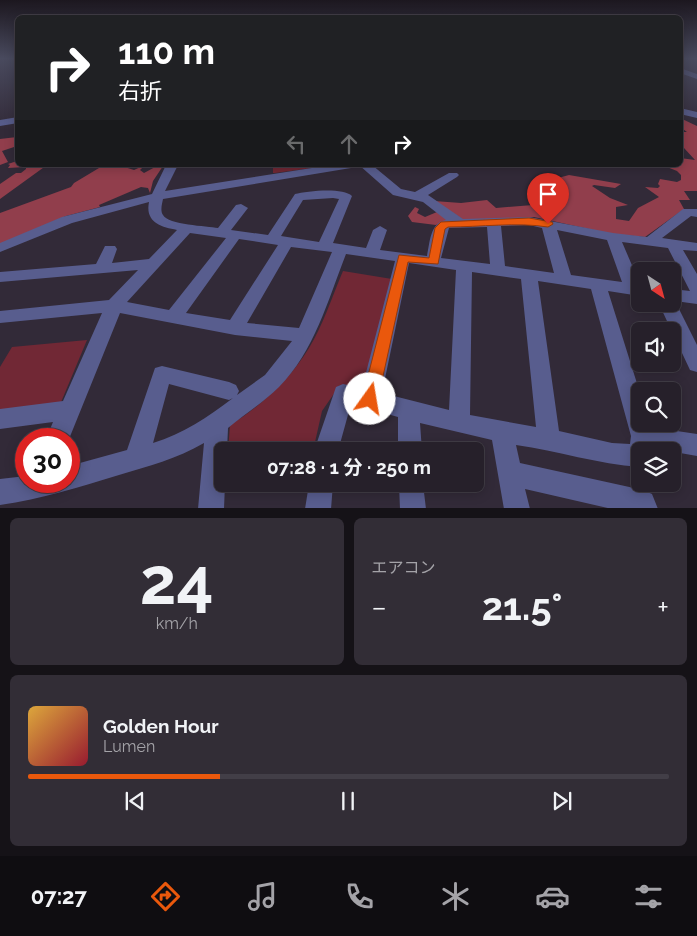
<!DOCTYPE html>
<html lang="ja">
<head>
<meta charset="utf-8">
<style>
  :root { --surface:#26202a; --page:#322d36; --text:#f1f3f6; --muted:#a4a3a8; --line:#423e47; --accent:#ea580c }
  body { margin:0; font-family:Raleway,"Noto Sans JP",sans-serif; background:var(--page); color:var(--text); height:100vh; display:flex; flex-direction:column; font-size:19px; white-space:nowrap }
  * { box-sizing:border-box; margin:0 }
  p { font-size:16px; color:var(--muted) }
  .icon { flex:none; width:28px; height:28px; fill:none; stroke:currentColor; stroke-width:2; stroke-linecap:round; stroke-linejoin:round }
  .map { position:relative; height:508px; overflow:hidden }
  .details { display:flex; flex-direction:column; gap:10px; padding:10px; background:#151217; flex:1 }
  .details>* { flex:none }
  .guide { position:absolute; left:15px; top:15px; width:668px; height:152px; border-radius:8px; box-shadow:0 2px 12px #0003,0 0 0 1px var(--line); background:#202124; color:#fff; overflow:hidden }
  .needle { width:32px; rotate:144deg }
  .fabs { position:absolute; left:631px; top:262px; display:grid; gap:10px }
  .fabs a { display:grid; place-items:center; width:50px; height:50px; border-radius:8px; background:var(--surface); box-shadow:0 2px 12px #0003,0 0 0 1px var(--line); font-size:25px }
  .speed { position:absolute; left:15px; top:428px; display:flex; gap:10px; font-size:25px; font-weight:700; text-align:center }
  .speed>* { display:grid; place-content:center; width:65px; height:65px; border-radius:50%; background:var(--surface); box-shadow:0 2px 12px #0003,0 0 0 1px var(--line); line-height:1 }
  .speed .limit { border:8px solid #d22; background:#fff; color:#111 }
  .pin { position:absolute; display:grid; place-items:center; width:42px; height:42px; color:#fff; margin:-51px -21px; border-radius:50% 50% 50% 0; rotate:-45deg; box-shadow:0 0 5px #0007 }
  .pin .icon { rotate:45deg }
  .me { position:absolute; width:55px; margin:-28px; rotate:13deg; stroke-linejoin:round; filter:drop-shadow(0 0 4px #0008) }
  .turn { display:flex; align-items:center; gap:18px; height:105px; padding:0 20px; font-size:22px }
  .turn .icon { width:65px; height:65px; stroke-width:2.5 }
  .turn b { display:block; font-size:35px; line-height:42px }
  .lanes { display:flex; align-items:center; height:48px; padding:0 20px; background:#0003; justify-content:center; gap:25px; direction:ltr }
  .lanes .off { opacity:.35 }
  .big { font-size:38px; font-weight:700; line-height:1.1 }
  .details .widget { flex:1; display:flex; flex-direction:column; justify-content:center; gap:8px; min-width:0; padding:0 18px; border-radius:8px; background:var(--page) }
  .details .dial { align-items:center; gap:0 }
  .dial b { font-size:65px; line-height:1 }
  .song { display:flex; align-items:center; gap:15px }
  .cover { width:60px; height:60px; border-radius:8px; background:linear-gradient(135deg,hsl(40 70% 55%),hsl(350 70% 35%)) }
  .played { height:5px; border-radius:2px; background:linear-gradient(90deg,var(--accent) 30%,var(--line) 30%) }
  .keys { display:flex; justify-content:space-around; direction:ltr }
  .heat { display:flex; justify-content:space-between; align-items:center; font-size:28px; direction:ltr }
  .details .tiles { flex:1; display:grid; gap:10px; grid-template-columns:1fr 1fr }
  .widget:last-child { grid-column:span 2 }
  .trip { position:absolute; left:214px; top:442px; width:270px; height:50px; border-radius:8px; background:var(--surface); box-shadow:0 2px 12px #0003,0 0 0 1px var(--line); font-weight:700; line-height:50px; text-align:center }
  .tab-bar { display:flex; height:80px; justify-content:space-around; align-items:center; background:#0f0d11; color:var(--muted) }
  .tab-bar .icon { width:35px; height:35px }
  .tab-bar .selected { color:var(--accent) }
  .tab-bar b { font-size:22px; color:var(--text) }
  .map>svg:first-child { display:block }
</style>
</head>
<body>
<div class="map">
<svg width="697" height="509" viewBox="0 0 697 509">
  <rect width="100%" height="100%" fill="#322a38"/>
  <path fill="#712835" d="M273,165H335L275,173H273Z
    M343,271L392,279L362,389L340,385L322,411L313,451H228L230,425C260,407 290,379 309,348C323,325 332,297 343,271Z
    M87,340L59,407L0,414V367L12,347Z"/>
  <path fill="#913e4c" d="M680,118L697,126V191H684L690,200H679L684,209L645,237L612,234L534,217L467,222L434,201L461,203L487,200L496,208L533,205L535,202L533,195L550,188L562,189L563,185L558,178L569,175L621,184L615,188L594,185L592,186L610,198L628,205L616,207V219L629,221L638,208L659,197L645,187L658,188L660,186L658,184L660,179L677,182L681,180V175L677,171L662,165L671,167L674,165H680L682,162L680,158L695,160L684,148L680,146V132H687L680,127Z
    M17,137V146L2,151L8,162L0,165V139Z
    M17,161L18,165H47L0,199V184L16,173H21L26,169V167L8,168L10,165L8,164Z
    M104,165H118L134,170L145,165L140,170L144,173L157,166H163L153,181L150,193L148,188L141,187L99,205L100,207L66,216L0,244V213L71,187L74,183Z
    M415,207L419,209L417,213L425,217L437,212L451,221H444L436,225L412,222L408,216Z"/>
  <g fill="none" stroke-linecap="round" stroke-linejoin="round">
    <path fill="#585d8e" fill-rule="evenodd" d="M14,59H18V61L15,60Z
      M680,68L697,74V79L680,73Z
      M680,108L697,112V118L680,114Z
      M18,117V123L0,126V120Z
      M166,165H178L165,191L331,165H357L351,168L163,199C162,204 160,211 163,215C168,225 207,226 218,228L236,205L241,204L248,208L231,230L268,235L295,194C307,191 343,187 352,196L333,243L366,248L373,230L380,226L387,230L380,250L427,256C430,242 430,223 446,220L423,202L393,195L359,165H372L401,189L415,192L449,173H457L459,175L457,177L428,195L463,219L529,217L613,233L647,237L683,209H697V217L691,216L662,238L697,243V251L683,250L697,274V304L675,301L697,345V372L690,370L659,304H672V289L690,291L668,248L622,242L640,284V296L608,291L640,393V424H650V427L697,434V456L652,448L651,451H640V467C598,464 558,451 516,445L520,463L643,490L652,494L658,509H612L525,489L530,509H504L492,440L420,423L422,451H398V417L351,404L338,451H314L336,387L343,384L362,388L395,261L346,254C328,300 314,352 279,387C264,402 245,414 228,428L227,451H222V484H225L224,509H198L204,443C177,459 148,466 119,475C79,487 42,499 0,505V479L26,476V481H69V466L127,450L155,368L162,366L229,382L236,385L239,391L237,395L265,375L292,341L235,335L120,313L69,439H46L53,422L0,429V409L63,401L102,313L0,323V311L109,300L138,270L0,282V272L96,264L105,246H115L117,249L112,263L149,259L177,230C160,227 145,222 149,202L72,223L0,252V243L62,217L152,194ZM333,198L339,199L319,242L281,236L303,200ZM529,225L542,228L554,273L505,266L501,226ZM487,227L490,264L441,258L449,228ZM557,230L607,240L622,282L571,275ZM190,233L226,238L169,310L127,302ZM239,239L278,245L230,320L186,313ZM291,247L332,252L299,328L247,323ZM409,263L456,270L449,410L382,393ZM472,272L521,279L536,427L470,415ZM538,281L591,289L631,436L630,444L612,443L559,431ZM169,384L229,400L233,398C208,417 183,434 153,443Z
      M309,484H333L331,509H305Z
      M399,484H423L426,509H400Z"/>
  </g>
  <linearGradient id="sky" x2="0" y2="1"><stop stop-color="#1c171f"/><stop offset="0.45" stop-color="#494a5e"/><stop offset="1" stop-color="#494a5e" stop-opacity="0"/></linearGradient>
  <rect width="697" height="130" fill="url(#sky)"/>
  <path fill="#ea580c" stroke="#983908" d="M529,218L552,222L553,224L548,227C517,222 480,227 448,227L445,229L438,264L408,262L378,399L376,404L370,406L364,404L362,399L399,255L429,258L435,228L441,222Z"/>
</svg>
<div class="fabs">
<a><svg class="needle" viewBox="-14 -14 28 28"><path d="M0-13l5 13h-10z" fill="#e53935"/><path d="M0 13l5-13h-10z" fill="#a4a3a8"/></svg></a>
<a><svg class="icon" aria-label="sound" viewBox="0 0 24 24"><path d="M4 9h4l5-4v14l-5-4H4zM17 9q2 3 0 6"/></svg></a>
<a><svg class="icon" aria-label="search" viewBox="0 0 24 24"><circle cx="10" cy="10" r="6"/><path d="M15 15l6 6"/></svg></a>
<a><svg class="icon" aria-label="layers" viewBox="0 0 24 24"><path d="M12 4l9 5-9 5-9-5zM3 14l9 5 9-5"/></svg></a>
</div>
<div class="speed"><div class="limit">30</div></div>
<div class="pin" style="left:548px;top:224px;background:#d93025"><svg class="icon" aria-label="arrive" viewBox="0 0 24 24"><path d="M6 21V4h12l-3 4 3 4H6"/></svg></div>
<svg class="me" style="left:370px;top:399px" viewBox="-20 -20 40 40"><circle r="19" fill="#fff"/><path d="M0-13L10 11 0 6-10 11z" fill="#ea580c"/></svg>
<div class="trip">07:28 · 1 分 · 250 m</div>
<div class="guide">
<div class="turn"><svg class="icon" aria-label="right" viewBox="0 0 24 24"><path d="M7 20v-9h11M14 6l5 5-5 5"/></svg><div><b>110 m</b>右折</div></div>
<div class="lanes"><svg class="icon off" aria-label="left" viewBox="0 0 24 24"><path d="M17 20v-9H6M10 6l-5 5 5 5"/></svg><svg class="icon off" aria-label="ahead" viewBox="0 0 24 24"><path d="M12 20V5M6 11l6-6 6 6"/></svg><svg class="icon" aria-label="right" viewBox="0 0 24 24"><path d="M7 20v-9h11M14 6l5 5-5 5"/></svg></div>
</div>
</div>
<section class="details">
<div class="tiles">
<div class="widget dial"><b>24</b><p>km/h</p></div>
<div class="widget"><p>エアコン</p>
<div class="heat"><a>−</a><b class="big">21.5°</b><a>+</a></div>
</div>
<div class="widget">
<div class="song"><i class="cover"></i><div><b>Golden Hour</b><p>Lumen</p></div></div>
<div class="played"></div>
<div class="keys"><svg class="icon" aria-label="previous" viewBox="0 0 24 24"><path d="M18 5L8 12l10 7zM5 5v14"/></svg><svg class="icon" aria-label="pause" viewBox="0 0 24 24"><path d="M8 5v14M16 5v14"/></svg><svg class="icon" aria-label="next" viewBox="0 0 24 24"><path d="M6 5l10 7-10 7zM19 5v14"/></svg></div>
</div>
</div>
</section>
<nav class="tab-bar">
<b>07:27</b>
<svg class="icon selected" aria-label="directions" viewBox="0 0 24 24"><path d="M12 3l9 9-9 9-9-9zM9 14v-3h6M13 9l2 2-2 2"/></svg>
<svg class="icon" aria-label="music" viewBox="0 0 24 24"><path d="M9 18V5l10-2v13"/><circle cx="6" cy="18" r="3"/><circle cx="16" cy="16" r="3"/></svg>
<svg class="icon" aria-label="phone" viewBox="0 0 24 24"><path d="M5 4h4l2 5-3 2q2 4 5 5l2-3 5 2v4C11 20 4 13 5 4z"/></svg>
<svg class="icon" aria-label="climate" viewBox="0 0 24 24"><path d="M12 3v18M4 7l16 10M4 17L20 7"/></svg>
<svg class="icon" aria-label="car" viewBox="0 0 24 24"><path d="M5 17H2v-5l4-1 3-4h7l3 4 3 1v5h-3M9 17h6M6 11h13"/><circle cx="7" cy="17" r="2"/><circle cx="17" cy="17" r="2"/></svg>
<svg class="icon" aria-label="filters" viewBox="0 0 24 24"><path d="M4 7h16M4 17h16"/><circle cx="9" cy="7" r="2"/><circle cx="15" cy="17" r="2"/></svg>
</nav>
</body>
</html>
